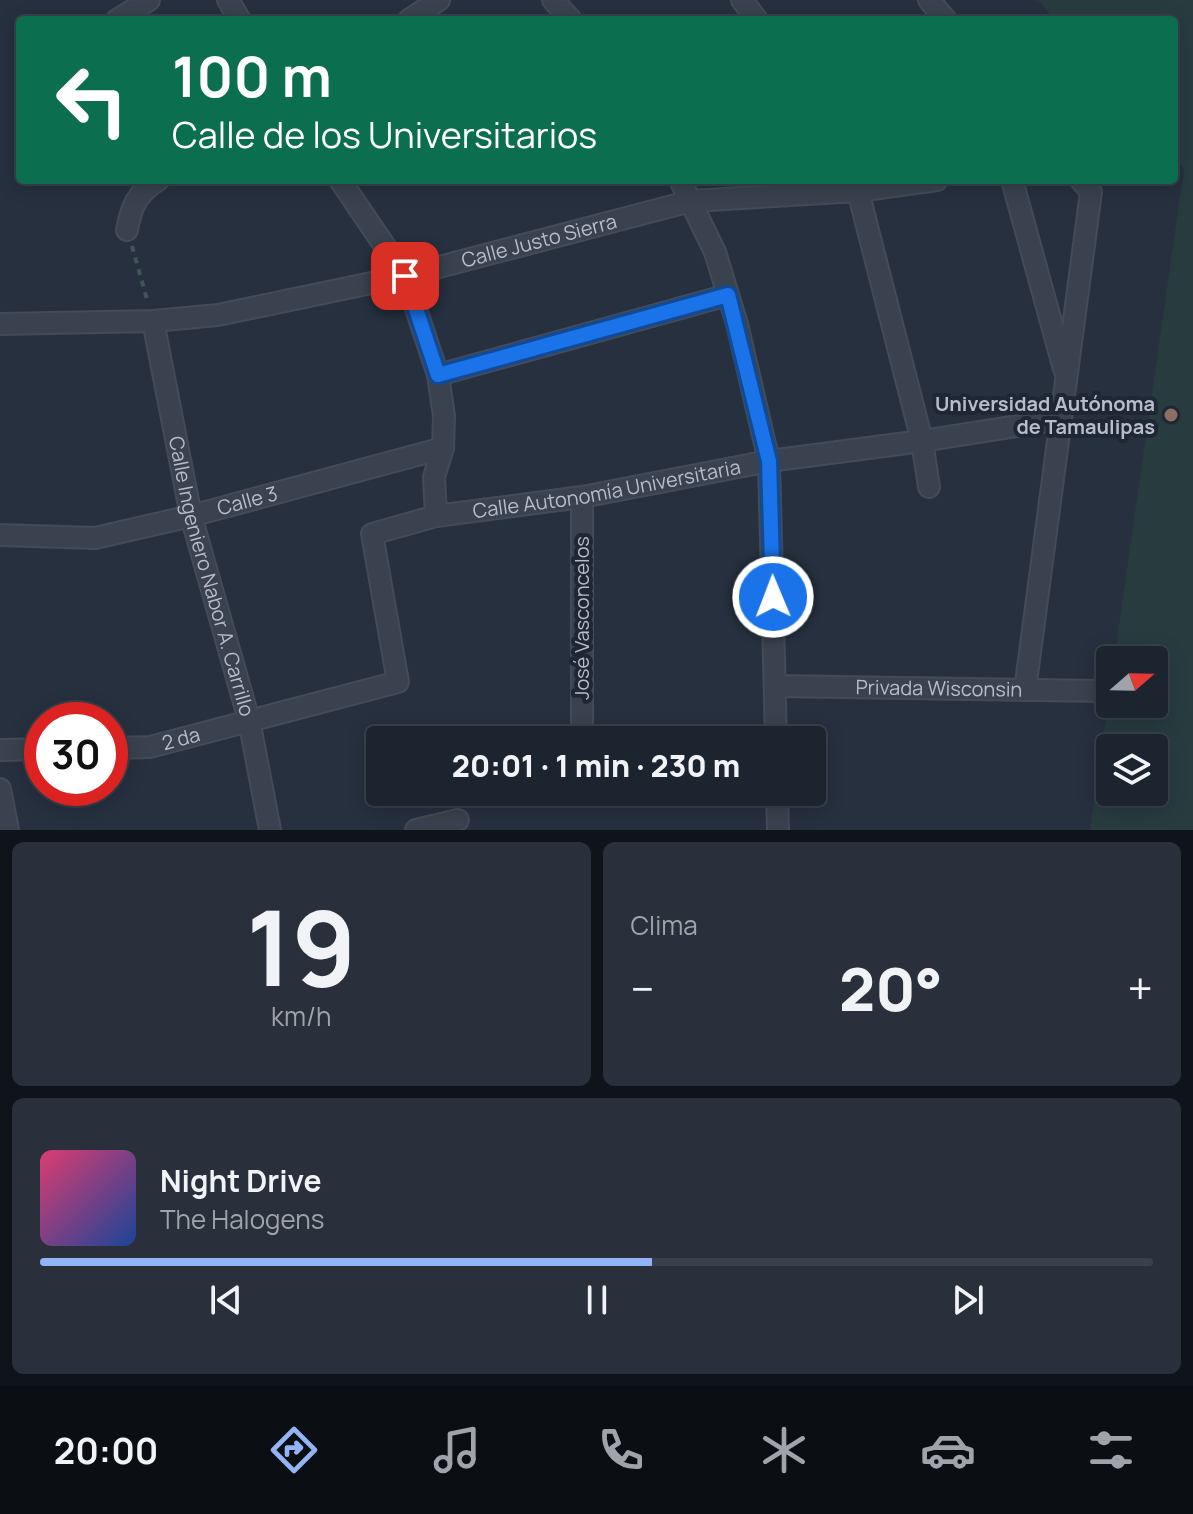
<!DOCTYPE html>
<html lang="es">
<head>
<meta charset="utf-8">
<style>
  :root { --surface:#1c242f; --page:#29303b; --text:#f1f3f6; --muted:#a0a4aa; --line:#3a414b; --accent:#92b3f4 }
  body { margin:0; font-family:Manrope,sans-serif; background:var(--page); color:var(--text); height:100vh; display:flex; flex-direction:column; font-size:30px; white-space:nowrap }
  * { box-sizing:border-box; margin:0 }
  p { font-size:26px; color:var(--muted) }
  .icon { flex:none; width:44px; height:44px; fill:none; stroke:currentColor; stroke-width:2; stroke-linecap:round; stroke-linejoin:round }
  .map { position:relative; height:830px; overflow:hidden }
  .sheet { display:flex; flex-direction:column; gap:12px; padding:12px; background:#0f141a; flex:1 }
  .sheet>* { flex:none }
  .top-card { position:absolute; left:16px; top:16px; width:1162px; height:168px; border-radius:8px; box-shadow:0 4px 20px #0003,0 0 0 2px var(--line); background:#0b6e4f; color:#fff; overflow:hidden }
  .needle { width:52px; rotate:70deg }
  .tools { position:absolute; left:1096px; top:646px; display:grid; gap:16px }
  .tools a { display:grid; place-items:center; width:72px; height:72px; border-radius:8px; background:var(--surface); box-shadow:0 4px 20px #0003,0 0 0 2px var(--line); font-size:40px }
  .speed { position:absolute; left:24px; top:702px; display:flex; gap:16px; font-size:40px; font-weight:700; text-align:center }
  .speed>* { display:grid; place-content:center; width:104px; height:104px; border-radius:50%; background:var(--surface); box-shadow:0 4px 20px #0003,0 0 0 2px var(--line); line-height:1 }
  .speed .limit { border:12px solid #d22; background:#fff; color:#111 }
  .pin { position:absolute; display:grid; place-items:center; width:68px; height:68px; color:#fff; margin:-34px; border-radius:16px; box-shadow:0 4px 12px #0006 }
  .me { position:absolute; width:88px; margin:-44px; rotate:359deg; stroke-linejoin:round; filter:drop-shadow(0 0 6px #0008) }
  .turn { display:flex; align-items:center; gap:28px; height:168px; padding:0 24px; font-size:36px }
  .turn .icon { width:104px; height:104px; stroke-width:2.5 }
  .turn b { display:block; font-size:56px; line-height:68px }
  .big { font-size:60px; font-weight:800; line-height:1.1 }
  .sheet .tile { flex:1; display:flex; flex-direction:column; justify-content:center; gap:12px; min-width:0; padding:0 28px; border-radius:12px; background:var(--page) }
  .sheet .dial { align-items:center; gap:0 }
  .dial b { font-size:104px; line-height:1 }
  .song { display:flex; align-items:center; gap:24px }
  .cover { width:96px; height:96px; border-radius:12px; background:linear-gradient(135deg,hsl(340 70% 55%),hsl(220 70% 35%)) }
  .played { height:8px; border-radius:4px; background:linear-gradient(90deg,var(--accent) 55%,var(--line) 55%) }
  .keys { display:flex; justify-content:space-around; direction:ltr }
  .heat { display:flex; justify-content:space-between; align-items:center; font-size:44px; direction:ltr }
  .sheet .tiles { flex:1; display:grid; gap:12px; grid-template-columns:1fr 1fr }
  .tile:last-child { grid-column:span 2 }
  .trip { position:absolute; left:366px; top:726px; width:460px; height:80px; border-radius:8px; background:var(--surface); box-shadow:0 4px 20px #0003,0 0 0 2px var(--line); font-weight:800; line-height:80px; text-align:center }
  .dock { display:flex; height:128px; justify-content:space-around; align-items:center; background:#0b0e13; color:var(--muted) }
  .dock .icon { width:56px; height:56px }
  .dock .active { color:var(--accent) }
  .dock b { font-size:36px; color:var(--text) }
  .map>svg:first-child { display:block }
</style>
</head>
<body>
<div class="map">
<svg width="1193" height="830" viewBox="0 0 1193 830">
  <rect width="100%" height="100%" fill="#26303f"/>
  <path fill="#283c40" fill-rule="evenodd" d="M1038,0H1193V830H1090L1110,690V704H1154V660H1114L1184,169L1174,158V20H1055ZM1110,748H1154V792H1110Z"/>
  <g fill="none" stroke-linecap="round" stroke-linejoin="round">
    <g stroke="#444b58" stroke-width="24">
      <g id="minor">
        <path d="M228,0L240,20"/>
        <path d="M553,0L571,20"/>
        <path d="M742,0L757,20"/>
        <path d="M929,0L946,20"/>
        <path d="M117,20L149,0"/>
        <path d="M409,20L439,0"/>
        <path d="M340,180L405,276L438,375L444,416L443,448L434,477L436,516"/>
        <path d="M680,180L715,252L737,324L769,461L776,740"/>
        <path d="M1012,180L1064,369"/>
        <path d="M852,181L858,191L922,441L929,487"/>
        <path d="M127,230C131,207 137,193 158,180"/>
        <path id="s1" d="M153,321L191,516L249,720L270,830"/>
        <path id="s2" d="M0,324L153,321L218,315L405,276L691,201L858,191L937,180"/>
        <path d="M438,375L728,295"/>
        <path id="s3" d="M0,535L95,538L191,516L443,448"/>
        <path id="s4" d="M775,686L1103,691"/>
        <path d="M1025,690L1091,192L1081,180"/>
        <path d="M582,740V497"/>
        <path id="s5" d="M110,748L150,747L398,682L372,534L436,516L582,497L769,461L922,441L1061,419"/>
        <path d="M0,750L42,749"/>
        <path d="M0,789L8,830"/>
        <path d="M777,792L778,830"/>
        <path d="M416,830L458,820"/>
      </g>
    </g>
    <path stroke="#415558" stroke-width="4" stroke-dasharray="6 6" stroke-linecap="butt" d="M132,246L148,303"/>
    <use href="#minor" stroke="#3a424f" stroke-width="20"/>
  </g>
  <g fill="none" stroke-linecap="round" stroke-linejoin="round">
    <g stroke="#114b97" stroke-width="20">
      <path id="route" d="M405,276L438,375L728,295L769,461L773,597"/>
    </g>
    <use href="#route" stroke="#1a73e8" stroke-width="14"/>
  </g>
  <circle fill="#8d6e63" stroke="#1f2734" stroke-width="3" cx="1171" cy="415" r="8"/>
  <g text-anchor="middle" stroke-width="8" stroke-linejoin="round" paint-order="stroke">
    <g font-size="20" fill="#b7bdca" stroke="#1f2734">
      <text dy="7" stroke="none"><textPath href="#s2" startOffset="548">Calle Justo Sierra</textPath></text>
      <text dy="7" stroke="none"><textPath href="#s5" startOffset="686">Calle Autonomía Universitaria</textPath></text>
      <text dy="7" stroke="none"><textPath href="#s3" startOffset="252">Calle 3</textPath></text>
      <text dy="7" stroke="none"><textPath href="#s1" startOffset="262">Calle Ingeniero Nabor A. Carrillo</textPath></text>
      <text transform="translate(582 618) rotate(-90)" y="7">José Vasconcelos</text>
      <text dy="7" stroke="none"><textPath href="#s4" startOffset="164">Privada Wisconsin</textPath></text>
      <text dy="7" stroke="none"><textPath href="#s5" startOffset="72">2 da</textPath></text>
    </g>
    <g font-size="20" font-weight="bold" fill="#b7bdca" stroke="#1f2734" text-anchor="end">
      <text x="1155" y="411">Universidad Autónoma<tspan x="1155" dy="23">de Tamaulipas</tspan></text>
    </g>
  </g>
</svg>
<div class="tools">
<a><svg class="needle" viewBox="-14 -14 28 28"><path d="M0-13l5 13h-10z" fill="#e53935"/><path d="M0 13l5-13h-10z" fill="#a0a4aa"/></svg></a>
<a><svg class="icon" aria-label="layers" viewBox="0 0 24 24"><path d="M12 4l9 5-9 5-9-5zM3 14l9 5 9-5"/></svg></a>
</div>
<div class="speed"><div class="limit">30</div></div>
<div class="pin" style="left:405px;top:276px;background:#d93025"><svg class="icon" aria-label="arrive" viewBox="0 0 24 24"><path d="M6 21V4h12l-3 4 3 4H6"/></svg></div>
<svg class="me" style="left:773px;top:597px" viewBox="-20 -20 40 40"><circle r="17" fill="#1a73e8" stroke="#fff" stroke-width="3"/><path d="M0-11L8 9 0 5-8 9z" fill="#fff"/></svg>
<div class="trip">20:01 · 1 min · 230 m</div>
<div class="top-card">
<div class="turn"><svg class="icon" aria-label="left" viewBox="0 0 24 24"><path d="M17 20v-9H6M10 6l-5 5 5 5"/></svg><div><b>100 m</b>Calle de los Universitarios</div></div>
</div>
</div>
<section class="sheet">
<div class="tiles">
<div class="tile dial"><b>19</b><p>km/h</p></div>
<div class="tile"><p>Clima</p>
<div class="heat"><a>−</a><b class="big">20°</b><a>+</a></div>
</div>
<div class="tile">
<div class="song"><i class="cover"></i><div><b>Night Drive</b><p>The Halogens</p></div></div>
<div class="played"></div>
<div class="keys"><svg class="icon" aria-label="previous" viewBox="0 0 24 24"><path d="M18 5L8 12l10 7zM5 5v14"/></svg><svg class="icon" aria-label="pause" viewBox="0 0 24 24"><path d="M8 5v14M16 5v14"/></svg><svg class="icon" aria-label="next" viewBox="0 0 24 24"><path d="M6 5l10 7-10 7zM19 5v14"/></svg></div>
</div>
</div>
</section>
<nav class="dock">
<b>20:00</b>
<svg class="icon active" aria-label="directions" viewBox="0 0 24 24"><path d="M12 3l9 9-9 9-9-9zM9 14v-3h6M13 9l2 2-2 2"/></svg>
<svg class="icon" aria-label="music" viewBox="0 0 24 24"><path d="M9 18V5l10-2v13"/><circle cx="6" cy="18" r="3"/><circle cx="16" cy="16" r="3"/></svg>
<svg class="icon" aria-label="phone" viewBox="0 0 24 24"><path d="M5 4h4l2 5-3 2q2 4 5 5l2-3 5 2v4C11 20 4 13 5 4z"/></svg>
<svg class="icon" aria-label="climate" viewBox="0 0 24 24"><path d="M12 3v18M4 7l16 10M4 17L20 7"/></svg>
<svg class="icon" aria-label="car" viewBox="0 0 24 24"><path d="M5 17H2v-5l4-1 3-4h7l3 4 3 1v5h-3M9 17h6M6 11h13"/><circle cx="7" cy="17" r="2"/><circle cx="17" cy="17" r="2"/></svg>
<svg class="icon" aria-label="filters" viewBox="0 0 24 24"><path d="M4 7h16M4 17h16"/><circle cx="9" cy="7" r="2"/><circle cx="15" cy="17" r="2"/></svg>
</nav>
</body>
</html>
